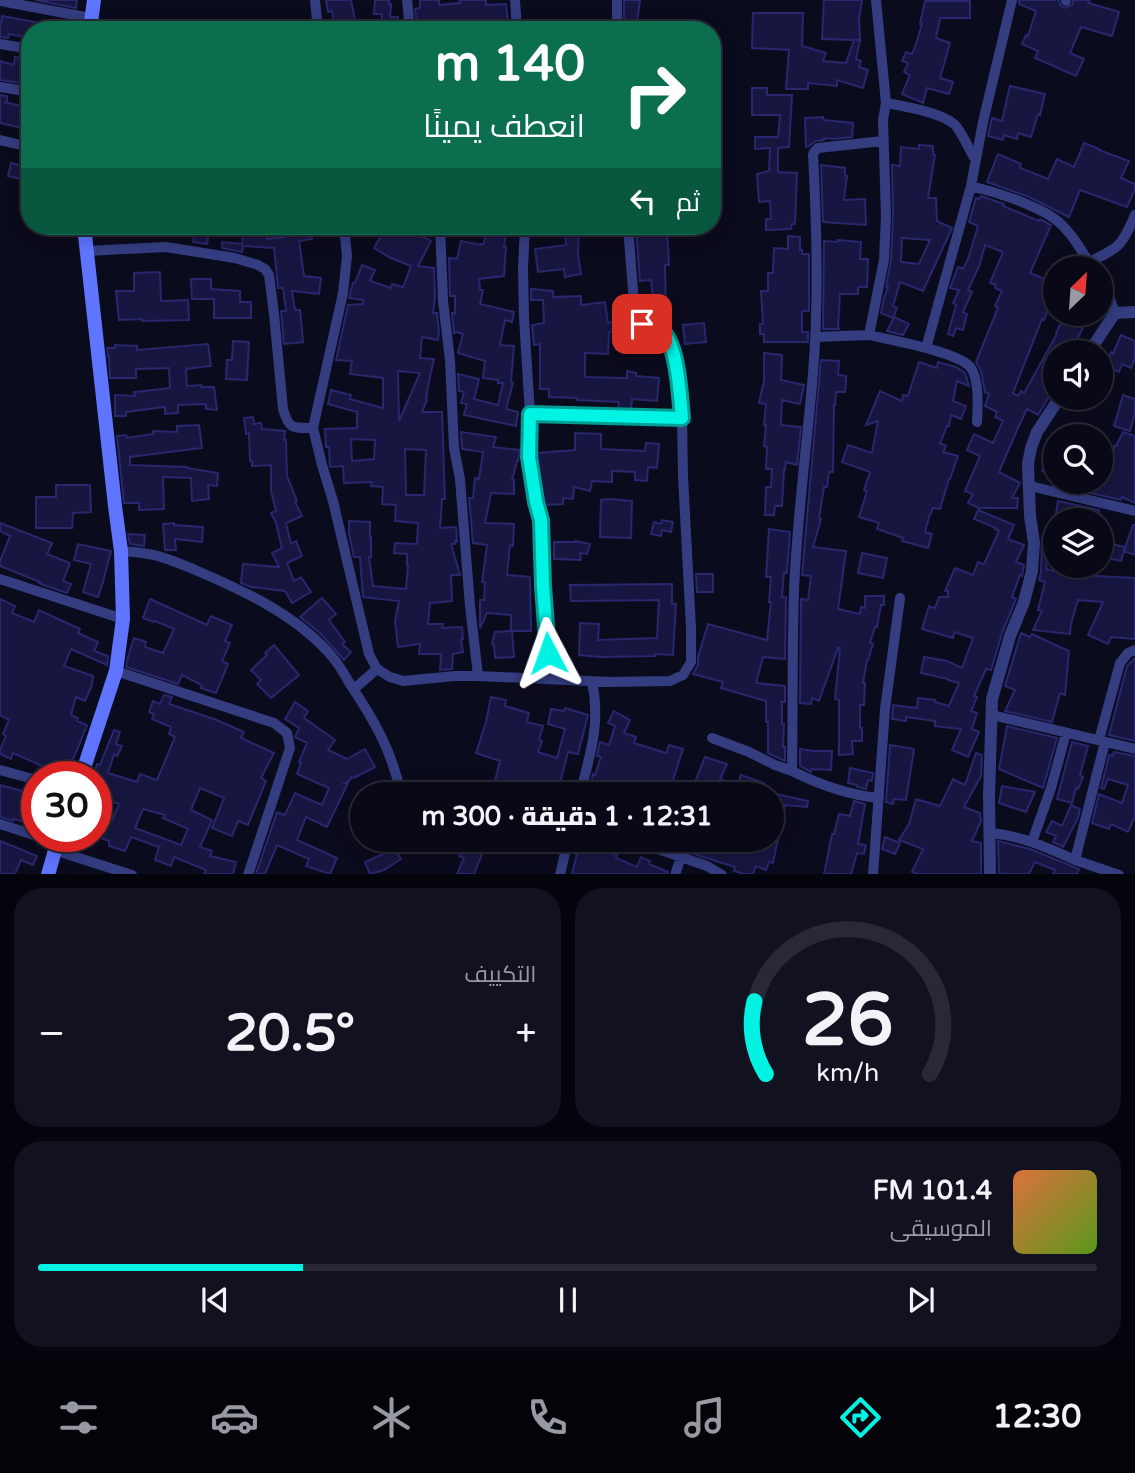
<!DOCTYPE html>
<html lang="ar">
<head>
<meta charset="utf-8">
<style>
  :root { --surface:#080816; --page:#11111f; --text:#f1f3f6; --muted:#989aa1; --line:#292935; --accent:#00f3e3 }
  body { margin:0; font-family:"Varela Round",Cairo,sans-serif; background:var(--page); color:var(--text); direction:rtl; height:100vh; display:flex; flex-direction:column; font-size:26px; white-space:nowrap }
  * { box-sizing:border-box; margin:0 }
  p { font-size:23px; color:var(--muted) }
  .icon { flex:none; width:38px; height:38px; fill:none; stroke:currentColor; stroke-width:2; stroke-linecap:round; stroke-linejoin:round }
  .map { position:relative; height:874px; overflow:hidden; direction:ltr }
  .side { display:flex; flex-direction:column; gap:14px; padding:14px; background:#04040c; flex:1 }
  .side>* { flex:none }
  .top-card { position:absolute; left:21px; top:21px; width:700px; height:214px; border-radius:28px; box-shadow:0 4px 18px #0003,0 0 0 2px var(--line); direction:rtl; background:#0b6e4f; color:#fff; overflow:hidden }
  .needle { width:46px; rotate:25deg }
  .buttons { position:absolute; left:1043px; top:256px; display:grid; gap:14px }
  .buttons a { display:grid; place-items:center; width:70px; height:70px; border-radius:50%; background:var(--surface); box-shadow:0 4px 18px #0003,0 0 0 2px var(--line); font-size:35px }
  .speed { position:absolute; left:21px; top:761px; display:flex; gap:14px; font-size:35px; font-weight:700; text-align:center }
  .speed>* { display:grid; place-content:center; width:91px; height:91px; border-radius:50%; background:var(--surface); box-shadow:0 4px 18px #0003,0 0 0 2px var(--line); line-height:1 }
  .speed .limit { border:10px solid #d22; background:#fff; color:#111 }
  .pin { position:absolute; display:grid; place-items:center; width:60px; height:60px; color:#fff; margin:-30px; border-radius:14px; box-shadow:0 4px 10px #0006 }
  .me { position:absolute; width:77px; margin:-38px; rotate:356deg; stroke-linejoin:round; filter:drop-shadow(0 0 5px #0008) }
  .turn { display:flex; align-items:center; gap:24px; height:147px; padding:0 21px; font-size:32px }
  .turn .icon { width:91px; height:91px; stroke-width:2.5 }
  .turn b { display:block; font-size:49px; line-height:60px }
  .then { display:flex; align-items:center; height:66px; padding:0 21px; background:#0003; gap:14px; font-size:26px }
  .big { font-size:52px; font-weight:800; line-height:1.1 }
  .side .tile { flex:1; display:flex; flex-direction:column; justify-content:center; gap:10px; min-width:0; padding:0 24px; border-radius:28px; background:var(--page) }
  .side .dial { align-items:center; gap:0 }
  .dial svg { height:182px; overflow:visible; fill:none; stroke:var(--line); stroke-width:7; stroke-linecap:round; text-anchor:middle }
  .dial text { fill:var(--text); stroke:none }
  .song { display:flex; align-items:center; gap:21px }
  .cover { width:84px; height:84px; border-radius:10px; background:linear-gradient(135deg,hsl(20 70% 55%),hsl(90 70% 35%)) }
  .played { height:7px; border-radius:4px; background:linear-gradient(90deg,var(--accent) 25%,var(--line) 25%) }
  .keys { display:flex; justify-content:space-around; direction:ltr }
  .heat { display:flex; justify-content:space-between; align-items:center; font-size:38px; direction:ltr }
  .side .tiles { flex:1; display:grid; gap:14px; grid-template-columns:1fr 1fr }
  .tile:last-child { grid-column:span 2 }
  .trip { position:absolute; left:350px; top:782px; width:434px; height:70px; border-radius:35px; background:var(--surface); box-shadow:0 4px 18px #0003,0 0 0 2px var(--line); font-weight:800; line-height:70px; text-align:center; direction:rtl }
  .tabs { display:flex; height:112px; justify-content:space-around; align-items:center; background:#030309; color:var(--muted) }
  .tabs .icon { width:49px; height:49px }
  .tabs .current { color:var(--accent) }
  .tabs b { font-size:32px; color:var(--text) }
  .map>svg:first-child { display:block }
</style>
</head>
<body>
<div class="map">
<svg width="1135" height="875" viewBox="0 0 1135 875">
  <rect width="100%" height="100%" fill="#0b0b1e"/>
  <path fill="#171640" stroke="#29276d" stroke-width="2" fill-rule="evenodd" d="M35,0H77L76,8Z
    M326,0H351L357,30H336L332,11L328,12Z
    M375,0H389V4H391L390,17H398V30H381L382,14H374Z
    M420,0H439V5L460,3L459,0H486V5L506,4L508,23L477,25V27L455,30H436L435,22L417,24L415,9L420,8Z
    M624,0H640L636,30H624Z
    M824,0H862L859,20L860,40H856L860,41L856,59L861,61L859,67L868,70L863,88L837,80V86L808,83V89H786L789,50L752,48L753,13H803L802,46L826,53L823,61L846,63L854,40L822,39Z
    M1019,0H1059L1060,5L1065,8L1072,5L1073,0H1090L1088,3L1119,12L1112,36L1081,27L1070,53L1084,59L1076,76L1035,58L1038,51L1022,44L1026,35L1028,36L1036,11L1019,4Z
    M925,1H970V18H940L936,38L950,43L940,78L953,82L949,94L927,88L923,103L902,94L910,75L904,72L908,63L902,61L906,52L912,54L916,44L922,24H920Z
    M2,16L52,25V30H30V38L9,34L8,38L0,37V23H1Z
    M15,57L30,60L28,84L0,80V61L14,65Z
    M1010,86L1045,94L1040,115L1038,114L1031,137L1018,133L1017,139L1004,135L1003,140L988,136L992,118L1002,121Z
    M752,88H767V95H792L789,147L778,148V172L797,173L795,224H792L791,229L766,230V219H771L770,201L759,202L757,174L769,171L770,148L755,149V137H778L780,115H752Z
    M0,95L7,96V102H4L30,108L27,129L0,123Z
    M823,117L824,120L853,123L852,137L835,139L824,138V140L816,141L809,146L806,147L805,118Z
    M1084,143L1099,149V150L1129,161L1121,178L1135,184V189L1127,207L1080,190L1069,217L1029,197L987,182L998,154L1021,164L1020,168L1048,179L1057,159L1074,167Z
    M919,145L933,146V154L935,155L928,198H936L937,221L952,228L923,291L900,282L893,306L897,308L893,318L881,313L884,298L888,287H886L891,260L893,216L892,165L900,166L901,147L919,149ZM902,238L930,240L919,264L901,262Z
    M11,163L29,167L26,180L8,176Z
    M821,165L845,168V176H847L844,200L865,199L866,225L823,222Z
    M981,196L1004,204L1003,206L1039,221L1040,219L1051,225L1030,273L1055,283V291L1044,320L1042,319L1013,393L1018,396L1021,391L1024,393L1057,334L1056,333L1066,313H1088L1083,320L1086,322L1074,345L1081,350L1080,352H1055V387L1038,415L1027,409L1017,430L999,472L1020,483L1012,498H1018L1017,508H979L968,503L973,494L965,491L980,456L967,450L974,434L993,443L1003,421L995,417L997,412L985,406L989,394L985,392L981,371L976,362L998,308L995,306L1002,291L995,288L996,285L990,283L1003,252L985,245L980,264L968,290L972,292L963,312L967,314L963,330L956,328L953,336L948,334L956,305L953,303L959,290L950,288L958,267L963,269L968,259L978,226L969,222L976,198L979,199Z
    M285,226H309L312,239L299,241L304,276L321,278L319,294L292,291L295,310H300L303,342L284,344L281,311H286L283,288H278L274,248L243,246L242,252L222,248V242L242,244L244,227L268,229L267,239L285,237Z
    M387,226L393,229L395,226H430L423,237L431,241L418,266L434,268L435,298L433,313H437L439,333L438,340L422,337L420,358L434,359L428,386L426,400H427L422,412H442L445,499H442L440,528L456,527L457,542L455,541V544H451L460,575H451L452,601L430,603L428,624H443L442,628L462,627L463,639H461L463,652L453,654L452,669L440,670L441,654H419L420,644L398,647L395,621L399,601L363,597L360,557H354L349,534V521L370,522V537H371V557H369L373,586L406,589L408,565H407V554L394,553L395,543L417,544L418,523L395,521L396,505L382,504L383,487L371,486L372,482L344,483L343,466L330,467L329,447H326L325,429L357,428V412L328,404L331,390L351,395L350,399L383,408V378L350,374L352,361L336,360L348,305L363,304V300L349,298L353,283H355L362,265L375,270L370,281L391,288L392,284L403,287L411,266L391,258L374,248ZM398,371L420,373L399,421ZM351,439L375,440L374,459L352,461ZM405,449L426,450L424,495H406Z
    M486,226H507L504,247H506L504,276L479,279L480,290H483L480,304L514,312L512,322L505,320L500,345L514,346L511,382L513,383L506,409L518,412L516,426L464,415L467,404L461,403L464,392L459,391L458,374L479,379L474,399L498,405L503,383H498V380L483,378L485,361L458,353L463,334L457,332L454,333L452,313H455V296H450L449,258L457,259L461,241L481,245V244H484Z
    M565,226H579L578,255L581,274L565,277L564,269L538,272L535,249L566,245Z
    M667,228L669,265H665L666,325L656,319L646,317L644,315V308H654L651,280L640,281L636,229Z
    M195,230L209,233L207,244L193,242Z
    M788,236L800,237V250H802V254H809V311H802V332H808V342H764V334H760V324H763L761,291H768V273H773L774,248L788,249Z
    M838,240L861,242L860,259H868L867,287H858V294H840L838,328L840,329H823L824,241L838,242Z
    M160,272L161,301L188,300L189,320L142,321V319L119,320L116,291H134V273Z
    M191,279H211V289L240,291V302H251V318H214V299H192Z
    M531,289L553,291V297L581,296V305L605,302L608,323L628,318L635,327L609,332L608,354L585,353V377L627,378V371L636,373V376L659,378L657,401L632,399L631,409H618L619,402L577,400V398L549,397V389H540V344L534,345L532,325L544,323L543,300H531Z
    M894,317L909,324L903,335L887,331Z
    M704,323L706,342L685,344L683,325Z
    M1121,335L1135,341V358L1131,368L1122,364L1119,372L1105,366L1111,352L1113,354Z
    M233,341L249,342L247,380L226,379L227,360H232Z
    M208,344L211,366L186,369L187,386L201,385V387H214L217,410L206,409V404L178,405V413L165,414V407L126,412V416H115V395L135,396L134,392L170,388L169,368L136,369V378H110L109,356H108L107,348H115V345L137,346V350Z
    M764,353L782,355L781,380L804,385L800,404L782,400L781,425L801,427L797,465L786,462L785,470H784L782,506H775L774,515H765L766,487H771L772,469H766L767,447L764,446L766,425H764L766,404L759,403L764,381Z
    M821,360L839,361L838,375L846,376V383L845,392H836L835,405H834L833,472H829L827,487H824L819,518L821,519L813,547L846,551L838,609L860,614L861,607L865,608V596H884V605H881L877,627H875L870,643L873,644L868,660H867L863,683H865L864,705H860V728H862V741H852L853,754L839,755V700L835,699L840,648H838L819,701L812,698L811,704L800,703L801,599L808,600L811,576L802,575L803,563Z
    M919,362L937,368L938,362L956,367L965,373L969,386L957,381L953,401L966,406L961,419L951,415L949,426H947L940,443L946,446L943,452L958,456L950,479H949L940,509L933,508L929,517L925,532L932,534L928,548L902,541L903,538L877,529L879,523L859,517L867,491L864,490L870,472L842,462L848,445L872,453L878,421L866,425L880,391L902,401L903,395L908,396Z
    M1123,395L1135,399V413L1130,431L1114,426Z
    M253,417L254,424L261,423L262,429L285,431L284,440H286L287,476L297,501L295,502L302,516L286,523L291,544L296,541L302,556L287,563L294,581L301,577L311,592L292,603L285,591L251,587L241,583L243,564L279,567L272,553L282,548L276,523L271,513L276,511L271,491V465L252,466V461H250L249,433L246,434L244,418Z
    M199,425L202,448L130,457V465L187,467V468L218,473L217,486L208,485L209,499L192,501L191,478L163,477L164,509L139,510V503H124L117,436L126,435L127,438L153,434V431L177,432V426Z
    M461,432L496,437L493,447L520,450L518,461H517L512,480H514V494L491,493L485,523L514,524L513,546L510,545L507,575L530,577L531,631H511V615L487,613L480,628V600H484L485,582H482L487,545L473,543L469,498H473L475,478L479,479L483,452L462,449Z
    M1123,432L1135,436V503L1122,497L1121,500L1061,486L1052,481H1077L1092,489L1095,481H1101V450L1113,456L1114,446H1116Z
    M575,433L601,434V449L645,451L646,443L659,444L657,468L648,467L647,481L635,480V472L612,471V482L592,481L590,491L574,487L573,499L563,498V504L545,505L539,470L538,453L575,450Z
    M1055,438V477L1042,471Z
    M56,485H90L91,512L73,513L72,528H36V497H56Z
    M610,499L632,501L631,538L600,537L601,500Z
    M1058,501L1099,510L1097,520H1055Z
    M978,510L1014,525L1008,539L1024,545L1016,562L1024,565L1022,576L1020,575L1012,597L1016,599L1002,633L991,670L986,669L974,696L977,697L971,711L977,713L972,729L979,732L968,757L952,750L961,729L935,726V721L906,717V721L892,719L893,705L917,708L918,698L935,700V702L949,706L959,683L948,680V679L921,673L924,657L947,661L962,668L973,638L954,632L953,638L922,629L929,606L935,608L939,597H948V591H945L955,568L973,575L978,562L984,564L999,531L995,529L996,528L974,519Z
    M662,520L673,522L671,532L662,530L661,536L651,534L654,522L661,524Z
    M0,523L52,543L47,554L70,563L63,581L71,584L67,593L46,586L39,583L40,582L0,566V561L10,536L0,531Z
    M174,523V525L203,527L202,542L175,539L176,550H165L163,524Z
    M1133,525H1135V555L1124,551Z
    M769,529L790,532L787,573L784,572L782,597H786L785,659L763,657L756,683L785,686V702H782V724H784L783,747H785V761L768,753V722H766V701L721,688L723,682L693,674L698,665V657L708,624L767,640L771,602H769L771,577H766Z
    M128,534L145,535L144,546L130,544Z
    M1042,537L1055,540V549L1049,548L1046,569L1079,578L1080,575L1135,578V639L1111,637L1108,644L1088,635L1103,602L1078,600L1071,624L1070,634L1033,630L1042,611L1038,610L1045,582L1039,580L1041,572Z
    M575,541L590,544L587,554L580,553L581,560L554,559V542H575Z
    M78,544L111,551L103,582L98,597L83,592L91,564L74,560Z
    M1111,544L1125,547L1121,561L1107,558Z
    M862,553L887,558L883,578L858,573Z
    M696,574H713V592H697Z
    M672,584V604H676L673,655L655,654V656L601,657L579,655L580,623L599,624L598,640L657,638L659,600L571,601L570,585Z
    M322,598L336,614L329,620L345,642L342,644L351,652L344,660L320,633L300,617Z
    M0,599L15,606L12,613L34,622L39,610L80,629L78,633L98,642L94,651L108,656L107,665L71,649L64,666L93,676L92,685L85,701L76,697L71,715L78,718L77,721L87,725L68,772L56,768L55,772L42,768V766L13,753L11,759L0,754V750L6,736L3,734L9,720L0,715Z
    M150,599L207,625L211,616L232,625L225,641L230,643L222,661L228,664L216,693L201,688L202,685L182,675L178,684L126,667L128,657L134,638L146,642L145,647L163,653L174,629L155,621L154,622L143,618Z
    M512,631L514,657L495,658L494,645L492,644L495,632Z
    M1021,633L1030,637L1032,634L1069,651L1065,695L1060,693L1052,722L1005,711L1015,690L1005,686Z
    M274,645L299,675L271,698L257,684L261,680L251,670L267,655L265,653Z
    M1135,658V741L1109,735L1127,666Z
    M164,695L172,697L169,704L214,719L244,732L241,738L274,753L261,778L266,781L248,825L238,821L232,836L212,828L224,798L200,788L191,810L212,820L200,847L212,851L210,856L236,862L233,874H204L206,870L174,857L171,866L155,860L159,847L131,837L125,851L109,846V841L96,836V814L112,821L119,804L96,797L101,783L96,781V777H93L97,764L100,765L114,730L120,732L116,744L122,746L117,756L114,754L108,773L137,782L140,774L157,780L175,737L169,734L171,727L152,719L154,714L149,712L153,701L160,704ZM143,809L165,815L163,818L188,829L181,845L135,828Z
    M491,697L506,700L505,706L529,713L527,722L543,726L539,740L542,741L538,752L557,758L565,729L548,724L551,709L564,711L565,708L588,715L578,754L568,752L560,783L568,786L564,794H526L528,789L510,783L508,789L519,792L518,794H483L487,783L494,785L500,761L476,753L486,722Z
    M295,702L308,711L304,718L335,740L328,750L347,759L365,749L375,767L354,778L351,777L350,780L345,783H348L327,827L306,817L297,840L337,858L330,874L306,866L309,859L277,845L265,874H256L277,812L285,815L295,793L322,805L329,788L297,774L301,763L299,762L307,743L295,737L299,728L285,719Z
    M614,711L630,720L624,733L636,737L634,743L666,753L669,745L683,749L671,786L691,792L705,757L727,764L720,779L737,785L741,775L764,783L760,794H588L593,774L595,775L601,757L597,756L600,742L609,745L615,726L608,723Z
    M1007,726L1057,738L1043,788L999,769Z
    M1072,742L1088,746L1080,775L1083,777L1078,789L1076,788L1072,803L1057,799Z
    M890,745L914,749L906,800L894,799L893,804L886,802Z
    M800,749L814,751H832L831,770L811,769V772L800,766Z
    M1114,752L1135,756V816L1128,832L1111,824L1109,829L1092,823L1099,794L1122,803L1128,785L1108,779L1104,789L1101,788L1109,755L1113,756Z
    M976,753L982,755L981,776L964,807L980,813L981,821L972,841L981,843V874H918L912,872L923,849L899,840L909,824L916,799L940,806L953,779L965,785Z
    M850,768L873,773L872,781L868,780L866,789L857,787V785L848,783Z
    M0,785L33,794L29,807L37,809V826L14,819L13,821L0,817Z
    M1002,786L1035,792L1026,812L999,803Z
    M772,793L808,801L807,807L785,805L773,863L769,862L766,870L756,866L753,874H744L734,871L735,867L700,856L662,840H745L761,846L763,840H772Z
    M854,801L865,804L858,844L866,845L864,854L857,853L851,874H824L832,834H834L839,814L850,816Z
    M1071,805L1080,809L1078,818L1063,847L1053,842L1056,836L1046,832L1052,821L1062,826Z
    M885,837L900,843L895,854L882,849Z
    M447,840H475L486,844L474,874H457L464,858L459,856L463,847Z
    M0,841L37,856L33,865L21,860L15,874H0Z
    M998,841L1030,849L1079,869L1077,874H1053L1055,870L1035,862L1029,874H1005L999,873Z
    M578,845L606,851L617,855L616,858L637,867L641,857L650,861L649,864L668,872V874H572L577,854H576Z
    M394,849L401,859L384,870L370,874L365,862Z"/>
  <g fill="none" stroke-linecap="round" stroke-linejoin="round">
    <path stroke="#333d80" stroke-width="10" d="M315,0L318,30
      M407,0L410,30
      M515,0L517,30
      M617,0V30
      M0,1L91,18
      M1066,1V0
      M0,44L30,49
      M0,87L30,92
      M886,103C904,106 943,113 955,125C962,132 969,150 975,159
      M0,140L30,147
      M971,186L983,122L1012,0
      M344,226L347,256L343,293L313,428L322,465L333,501L369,654L377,669L390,677L403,681L455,676H478L610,682L670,681L683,675L691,662V628L683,476L682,418L679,375L669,344L663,332L653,326L642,324L635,316L628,226
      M440,226L443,301L450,360L454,448L460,479L470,606L478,676
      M525,226L523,268L524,318L530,414L529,457L536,502L541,520L543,586L548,653L552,679
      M87,251L166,247L235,258L258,265L265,269L269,275L274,314L283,409C289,430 293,428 313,428
      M1089,262C1119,248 1122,246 1135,215
      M1101,279L1105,285L1115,313
      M869,335C890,340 960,352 971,368C979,380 978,408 977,422
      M815,337L869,335L884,260L886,216L883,120L886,103L876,0
      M926,348L971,186C996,192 1034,204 1055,219C1071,231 1082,252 1093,268
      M530,414L682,418
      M1030,486L1135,511
      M121,551C130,552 139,552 148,554C163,556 178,563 193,569C242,590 293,613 329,653C337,662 344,673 350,684C374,720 392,751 401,794
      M0,579L123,619
      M116,671L274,723L287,733L290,748L248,875
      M354,689L377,669
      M992,715L1135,749
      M712,738L749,752L775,765L792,771C793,711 792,651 794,590C797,518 807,446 813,373C819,301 817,228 813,155L814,152L818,148L883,141
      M1099,740L1120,663L1128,653L1135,650
      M0,770L37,780
      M792,771C820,785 848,795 879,798
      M580,794C590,756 601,722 592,682
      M0,824L37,836
      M989,833C1020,835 1046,847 1075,860L1105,742
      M632,840L707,866L722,875
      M1032,842L1051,788L1066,733
      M54,850L132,875
      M1075,860L1119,875
      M560,875L568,840
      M675,875L681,857
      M873,875L885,709L900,598"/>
    <path stroke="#333d80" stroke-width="12" d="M1089,352L1115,313L1135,312
      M990,875L989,796L992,699L1010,636L1024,602L1032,571L1034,543L1030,516L1028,464L1031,448L1037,432L1060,397"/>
    <path stroke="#5f75ff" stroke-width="14" d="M90,30L94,0
      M81,777L116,671L123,619L121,551L115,506L84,226
      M48,875L59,836"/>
  </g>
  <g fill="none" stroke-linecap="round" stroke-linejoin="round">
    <g stroke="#009e94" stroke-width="18">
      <path id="route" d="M548,653L543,586L541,520L536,502L529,457L530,414L682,418C680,397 678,347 663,332C658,327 649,325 642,324"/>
    </g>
    <use href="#route" stroke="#00f3e3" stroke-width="12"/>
  </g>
</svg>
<div class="buttons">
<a><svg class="needle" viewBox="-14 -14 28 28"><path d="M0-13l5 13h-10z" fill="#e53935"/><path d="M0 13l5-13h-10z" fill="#989aa1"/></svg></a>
<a><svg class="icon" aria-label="sound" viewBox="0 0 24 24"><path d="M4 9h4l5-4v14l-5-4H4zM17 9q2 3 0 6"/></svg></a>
<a><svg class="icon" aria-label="search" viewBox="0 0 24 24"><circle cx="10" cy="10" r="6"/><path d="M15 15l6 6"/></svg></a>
<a><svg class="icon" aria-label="layers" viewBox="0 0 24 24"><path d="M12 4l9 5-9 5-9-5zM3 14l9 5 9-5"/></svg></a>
</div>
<div class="speed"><div class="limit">30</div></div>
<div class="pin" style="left:642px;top:324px;background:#d93025"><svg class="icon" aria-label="arrive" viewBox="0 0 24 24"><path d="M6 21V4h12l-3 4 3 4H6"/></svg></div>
<svg class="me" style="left:548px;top:653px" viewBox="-20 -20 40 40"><path d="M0-17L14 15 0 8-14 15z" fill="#00f3e3" stroke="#fff" stroke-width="4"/></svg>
<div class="trip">12:31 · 1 دقيقة · 300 m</div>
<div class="top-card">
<div class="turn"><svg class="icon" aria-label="right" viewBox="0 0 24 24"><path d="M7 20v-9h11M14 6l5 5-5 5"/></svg><div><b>140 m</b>انعطف يمينًا</div></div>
<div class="then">ثم<svg class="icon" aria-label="left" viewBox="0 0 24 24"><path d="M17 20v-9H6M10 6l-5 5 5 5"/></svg></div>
</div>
</div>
<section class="side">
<div class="tiles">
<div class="tile dial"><svg viewBox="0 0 100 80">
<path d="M14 69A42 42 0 1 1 86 69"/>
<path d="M14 69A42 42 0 0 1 9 37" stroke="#00f3e3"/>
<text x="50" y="56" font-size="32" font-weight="700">26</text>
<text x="50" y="72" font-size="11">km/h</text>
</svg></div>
<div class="tile"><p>التكييف</p>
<div class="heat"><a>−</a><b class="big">20.5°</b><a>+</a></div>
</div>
<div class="tile">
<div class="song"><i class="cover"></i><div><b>101.4 FM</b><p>الموسيقى</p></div></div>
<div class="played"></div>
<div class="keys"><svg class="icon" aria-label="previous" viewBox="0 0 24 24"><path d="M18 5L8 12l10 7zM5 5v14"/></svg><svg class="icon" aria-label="pause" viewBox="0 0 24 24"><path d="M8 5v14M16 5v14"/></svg><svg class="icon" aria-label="next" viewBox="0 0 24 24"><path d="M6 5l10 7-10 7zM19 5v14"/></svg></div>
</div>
</div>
</section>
<nav class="tabs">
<b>12:30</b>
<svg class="icon current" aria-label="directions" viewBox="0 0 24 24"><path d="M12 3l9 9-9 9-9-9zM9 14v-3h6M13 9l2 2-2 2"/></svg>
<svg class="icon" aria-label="music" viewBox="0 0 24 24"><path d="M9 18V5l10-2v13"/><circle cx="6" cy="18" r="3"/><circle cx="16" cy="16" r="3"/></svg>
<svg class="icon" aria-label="phone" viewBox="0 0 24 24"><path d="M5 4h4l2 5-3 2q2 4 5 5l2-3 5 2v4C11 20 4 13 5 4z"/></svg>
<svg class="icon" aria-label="climate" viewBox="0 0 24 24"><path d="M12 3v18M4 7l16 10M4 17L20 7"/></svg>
<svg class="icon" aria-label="car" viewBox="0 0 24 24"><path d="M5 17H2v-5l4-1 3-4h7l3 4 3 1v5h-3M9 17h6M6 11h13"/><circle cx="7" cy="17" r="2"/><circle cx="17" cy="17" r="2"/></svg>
<svg class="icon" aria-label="filters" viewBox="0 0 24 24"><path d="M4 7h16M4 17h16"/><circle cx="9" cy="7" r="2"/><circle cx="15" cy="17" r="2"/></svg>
</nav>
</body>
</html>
